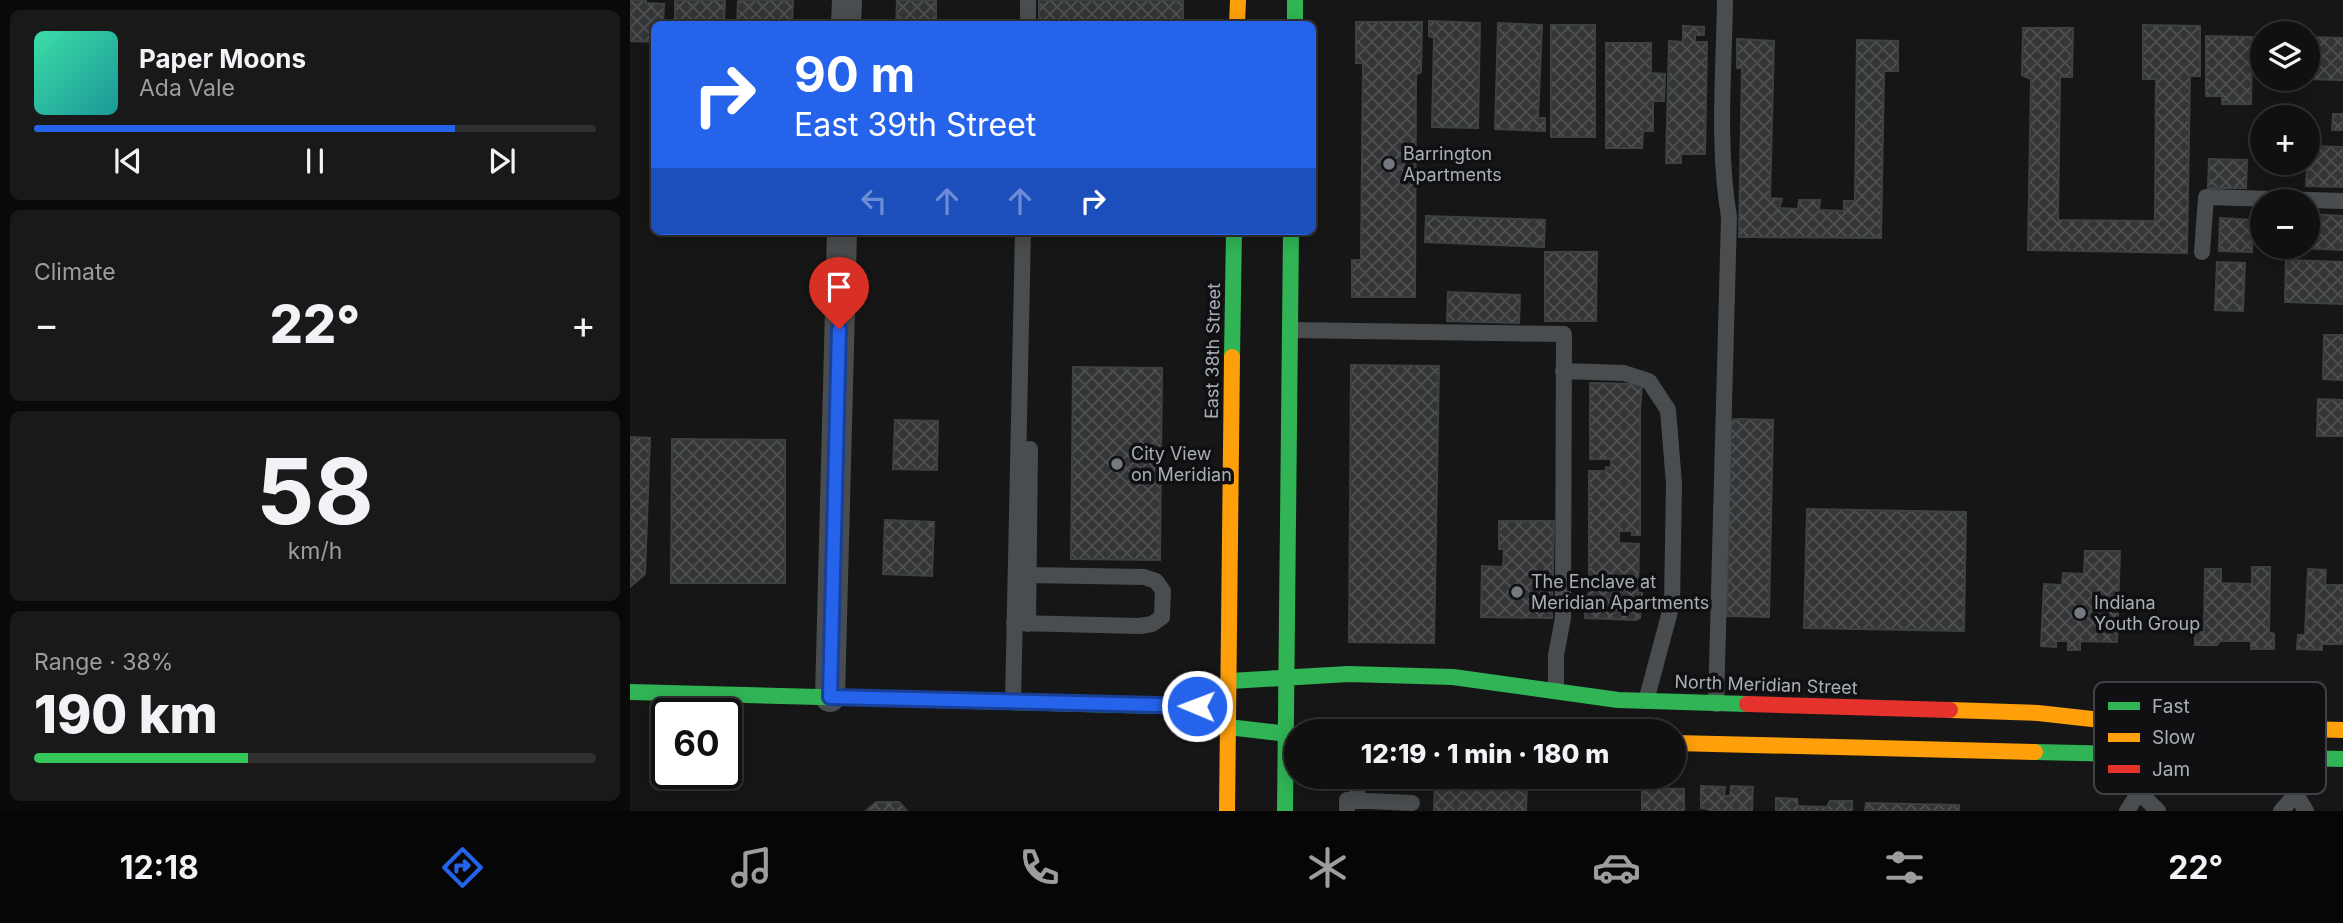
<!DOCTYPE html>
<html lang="en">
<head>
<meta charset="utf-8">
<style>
  :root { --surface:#101010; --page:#191919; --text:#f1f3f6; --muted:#9c9d9f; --line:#303030; --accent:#2563eb }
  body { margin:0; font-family:Inter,sans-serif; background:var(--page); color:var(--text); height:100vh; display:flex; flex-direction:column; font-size:26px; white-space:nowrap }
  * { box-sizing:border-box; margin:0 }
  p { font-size:23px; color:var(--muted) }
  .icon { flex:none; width:38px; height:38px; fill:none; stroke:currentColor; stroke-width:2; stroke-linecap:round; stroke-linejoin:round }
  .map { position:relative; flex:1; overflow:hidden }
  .panel { display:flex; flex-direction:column; gap:10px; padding:10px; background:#090909; width:630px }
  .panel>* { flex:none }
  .guide { position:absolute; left:21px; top:21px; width:665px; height:214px; border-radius:10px; box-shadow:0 4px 18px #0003,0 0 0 2px var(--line); background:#2563eb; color:#fff; overflow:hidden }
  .controls { position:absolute; left:1620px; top:21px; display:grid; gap:14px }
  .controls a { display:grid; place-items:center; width:70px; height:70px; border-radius:50%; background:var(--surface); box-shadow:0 4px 18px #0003,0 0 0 2px var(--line); font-size:35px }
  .speed { position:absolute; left:21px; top:698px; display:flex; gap:14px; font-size:35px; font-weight:700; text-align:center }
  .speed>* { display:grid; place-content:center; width:91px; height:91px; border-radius:50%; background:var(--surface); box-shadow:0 4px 18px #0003,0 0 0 2px var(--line); line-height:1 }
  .speed .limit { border:4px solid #111; border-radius:10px; background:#fff; color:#111 }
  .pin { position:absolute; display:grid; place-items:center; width:60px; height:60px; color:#fff; margin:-72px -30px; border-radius:50% 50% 50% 0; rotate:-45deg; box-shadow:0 0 7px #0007 }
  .pin .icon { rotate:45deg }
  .me { position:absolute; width:77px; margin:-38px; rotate:271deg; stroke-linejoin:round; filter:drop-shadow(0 0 5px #0008) }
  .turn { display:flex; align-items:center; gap:24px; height:147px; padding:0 28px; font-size:32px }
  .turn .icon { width:91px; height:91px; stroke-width:2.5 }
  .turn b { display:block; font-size:49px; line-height:60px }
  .lanes { display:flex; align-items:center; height:66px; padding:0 28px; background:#0003; justify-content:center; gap:35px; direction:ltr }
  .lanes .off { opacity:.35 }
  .big { font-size:52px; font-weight:800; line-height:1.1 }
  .panel .widget { flex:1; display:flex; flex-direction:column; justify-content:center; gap:10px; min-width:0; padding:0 24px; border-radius:10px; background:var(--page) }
  .panel .dial { align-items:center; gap:0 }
  .dial b { font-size:91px; line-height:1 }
  .song { display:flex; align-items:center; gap:21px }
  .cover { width:84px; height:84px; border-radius:10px; background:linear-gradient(135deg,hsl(160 70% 55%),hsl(180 70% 35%)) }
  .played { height:7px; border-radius:4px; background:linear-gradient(90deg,var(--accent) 75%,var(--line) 75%) }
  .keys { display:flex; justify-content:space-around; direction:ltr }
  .heat { display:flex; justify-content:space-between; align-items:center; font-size:38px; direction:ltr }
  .charge { height:10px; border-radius:5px; background:linear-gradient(90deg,#34c759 38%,var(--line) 0) }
  .trip { position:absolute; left:654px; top:719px; width:402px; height:70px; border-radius:35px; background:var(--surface); box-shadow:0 4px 18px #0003,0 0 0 2px var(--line); font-weight:800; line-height:70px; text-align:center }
  .menu { display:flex; height:112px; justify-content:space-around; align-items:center; background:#060606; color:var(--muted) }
  .menu .icon { width:49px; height:49px }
  .menu .selected { color:var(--accent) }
  .menu b { font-size:32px; color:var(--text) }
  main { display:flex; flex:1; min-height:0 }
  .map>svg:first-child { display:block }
</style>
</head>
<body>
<main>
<section class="panel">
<div class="widget">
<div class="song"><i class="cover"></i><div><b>Paper Moons</b><p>Ada Vale</p></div></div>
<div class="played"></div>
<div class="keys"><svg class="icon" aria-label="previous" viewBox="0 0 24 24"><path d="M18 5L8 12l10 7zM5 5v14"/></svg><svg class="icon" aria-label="pause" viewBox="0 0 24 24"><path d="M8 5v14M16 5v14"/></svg><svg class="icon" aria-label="next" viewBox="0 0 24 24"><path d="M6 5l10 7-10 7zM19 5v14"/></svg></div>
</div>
<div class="widget"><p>Climate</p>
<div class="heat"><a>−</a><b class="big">22°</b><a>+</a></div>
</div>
<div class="widget dial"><b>58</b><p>km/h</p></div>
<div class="widget"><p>Range · 38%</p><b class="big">190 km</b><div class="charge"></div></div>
</section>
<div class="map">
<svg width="1713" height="811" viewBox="0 0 1713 811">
  <defs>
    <pattern id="building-cross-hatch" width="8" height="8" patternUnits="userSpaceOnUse" patternTransform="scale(1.75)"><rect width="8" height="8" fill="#333536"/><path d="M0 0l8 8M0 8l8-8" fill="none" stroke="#4e5051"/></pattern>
  </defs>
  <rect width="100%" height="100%" fill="#161616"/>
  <path fill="url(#building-cross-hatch)" stroke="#3e4142" stroke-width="2" d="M0,0H16V3L34,4L33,24H24V42L0,41Z
    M45,0H95L94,24H45Z
    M108,0H163L162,24H107Z
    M267,0H306V24H266Z
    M409,0H553V24L451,21V24H409Z
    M799,21L850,23L848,128L802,127L804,38L799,36Z
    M726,22H792L791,72L786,75L785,297H722V260H731V254L733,63H726Z
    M868,23L912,25L908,118H915V131L865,129Z
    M921,25H965V137H921Z
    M1513,25L1570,26V76H1560L1557,253L1398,250L1401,79L1392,75L1393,28H1443L1442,77H1430L1428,220L1525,221L1526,79H1513Z
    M1053,26L1074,27V35H1065V42H1077L1075,154H1051V163H1036L1039,41L1053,42Z
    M1576,36L1622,37L1621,104H1592V96H1576Z
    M1678,37L1713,38V80L1671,79H1678Z
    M1107,39L1144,41L1140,198L1152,199L1149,208L1168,209L1169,200H1190L1189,210L1214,211V201H1225L1227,40L1268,41V71H1254L1251,238L1109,237L1112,68H1107Z
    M976,43H1021V73L1035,74L1034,101H1023V131H1013L1012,148H976Z
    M1703,114H1713V130H1702Z
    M1678,146L1713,147V187L1676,186Z
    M1579,159L1617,160L1616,188H1578Z
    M1678,214L1713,216V250L1669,248L1678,247Z
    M796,216L915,220L914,247L795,242Z
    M1590,218L1623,220L1622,252L1589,251Z
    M915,252H967L966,321H915Z
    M1656,260L1713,262V304L1655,302Z
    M1587,262L1615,263L1613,311L1585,310Z
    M818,292L890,295L889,323L817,321Z
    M1694,335H1713V380L1693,379Z
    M721,365L809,366L804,643L719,642Z
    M443,367L532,368L530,560L441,559Z
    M960,383L1012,384L1010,413V535H1002V531H989V543L1009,544L1008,593H1012L1010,618L1006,620L955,618L956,595L959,594V471H976V467L981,468V459H960Z
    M1688,399L1713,400V436H1687Z
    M1109,419L1143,420L1139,617L1097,616L1101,420Z
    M265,420L308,421L307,470L263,469Z
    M0,437L20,438L15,574L0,587Z
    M42,439L155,440V583H41Z
    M1177,509L1336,512L1334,631L1174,628Z
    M255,520L304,522L302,576L253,574Z
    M869,521H924L922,618L851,617L852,566L873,567L874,549H869Z
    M1455,551H1490L1487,642L1450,641V650H1438V641H1426V647L1411,646L1414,584L1432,585L1433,573L1454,574Z
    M1622,567H1640L1639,632L1644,634V649H1621V641H1590L1587,645H1565V632H1574L1575,569H1591V583L1622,584Z
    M1678,569L1696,570L1695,585H1713V644H1692V650L1667,649L1668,635H1675Z
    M805,782L897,783L896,811H804Z
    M1071,786L1095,787L1094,796H1100L1101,786L1123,787L1122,810L1079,811V809L1071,808Z
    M1012,788L1054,789V811H1012Z
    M1146,798L1167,799L1168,806L1197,807L1200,801H1222V811H1146Z
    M246,802H269L277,811H236Z
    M1236,803L1329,805V811H1235Z"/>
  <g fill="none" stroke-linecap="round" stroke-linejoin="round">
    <path stroke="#4a4d4f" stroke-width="16" d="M398,24V0
      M1572,252L1576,197L1713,201
      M660,330L934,334L933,618L926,655V691
      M933,371L994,373L1019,381L1038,410L1044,484L1042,604L1016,701
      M384,623L510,626L522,624L532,617L533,591L526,581L514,577L399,575
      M398,624L400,449
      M383,702L393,231
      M1086,704L1099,217C1087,146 1094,72 1095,0
      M1668,758L1666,794L1676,811
      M1509,792L1528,811
      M727,801V777
      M717,811V800L782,803
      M1497,811L1509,792L1510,755
      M1651,811L1666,794"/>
    <path stroke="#4a4d4f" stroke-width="30" d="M216,24L217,0
      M200,697L212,231"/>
    <path stroke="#30b455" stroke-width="16" d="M665,0V24
      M602,357L604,231
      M0,692L567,707L598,727L667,735
      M567,707L600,681L718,674L823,677L988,700L1117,704
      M1405,752L1713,759
      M655,811L661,231"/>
    <path stroke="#ff9f0a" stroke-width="16" d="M607,24L608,0
      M1320,710L1408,713L1516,725L1713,730
      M1045,743L1405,752
      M597,811L602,357"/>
    <path stroke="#e5322d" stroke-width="16" d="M1117,704L1320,710"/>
  </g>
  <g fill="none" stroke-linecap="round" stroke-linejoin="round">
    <g stroke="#184099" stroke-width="18">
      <path id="route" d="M209,329L200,697L567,706"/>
    </g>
    <use href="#route" stroke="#2563eb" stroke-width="12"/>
  </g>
  <g fill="#74797f" stroke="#101012" stroke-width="2.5">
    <circle cx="759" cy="164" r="7"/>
    <circle cx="487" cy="464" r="7"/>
    <circle cx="887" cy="592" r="7"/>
    <circle cx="1450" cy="613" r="7"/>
  </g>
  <g text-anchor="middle" stroke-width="7" stroke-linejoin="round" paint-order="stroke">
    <g font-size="18" fill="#a7afb7" stroke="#101012" text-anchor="start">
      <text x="773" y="160">Barrington<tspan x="773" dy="21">Apartments</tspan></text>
      <text x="501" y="460">City View<tspan x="501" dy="21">on Meridian</tspan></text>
      <text x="901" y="588">The Enclave at<tspan x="901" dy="21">Meridian Apartments</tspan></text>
      <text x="1464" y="609">Indiana<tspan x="1464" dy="21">Youth Group</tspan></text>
    </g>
    <g font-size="18" fill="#a7afb7" stroke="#101012">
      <text transform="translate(583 351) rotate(-89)" y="6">East 38th Street</text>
      <text transform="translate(1136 685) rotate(2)" y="6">North Meridian Street</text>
    </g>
  </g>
  <rect x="1464" y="682" width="232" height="112" rx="10" fill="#101012" stroke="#3d4044" stroke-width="2"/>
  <rect x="1478" y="702" width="32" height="8" fill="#30b455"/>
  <rect x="1478" y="733" width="32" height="9" fill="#ff9f0a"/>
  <rect x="1478" y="765" width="32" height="8" fill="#e5322d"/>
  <g font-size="19" fill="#a7afb7">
    <text x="1522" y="713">Fast</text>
    <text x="1522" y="744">Slow</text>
    <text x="1522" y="776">Jam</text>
  </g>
</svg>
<div class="controls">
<a><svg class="icon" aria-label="layers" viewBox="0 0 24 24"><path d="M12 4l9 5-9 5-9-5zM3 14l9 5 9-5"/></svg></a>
<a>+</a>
<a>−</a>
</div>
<div class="speed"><div class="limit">60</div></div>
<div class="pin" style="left:209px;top:329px;background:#d93025"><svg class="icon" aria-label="arrive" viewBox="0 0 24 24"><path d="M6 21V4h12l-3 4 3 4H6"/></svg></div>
<svg class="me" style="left:567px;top:706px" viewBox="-20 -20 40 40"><circle r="17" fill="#2563eb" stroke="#fff" stroke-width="3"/><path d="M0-11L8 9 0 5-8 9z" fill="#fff"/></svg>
<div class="trip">12:19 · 1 min · 180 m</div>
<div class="guide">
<div class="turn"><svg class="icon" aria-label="right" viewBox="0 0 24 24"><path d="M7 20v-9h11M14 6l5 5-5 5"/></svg><div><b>90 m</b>East 39th Street</div></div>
<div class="lanes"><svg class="icon off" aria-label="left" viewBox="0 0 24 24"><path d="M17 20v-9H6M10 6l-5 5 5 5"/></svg><svg class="icon off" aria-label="ahead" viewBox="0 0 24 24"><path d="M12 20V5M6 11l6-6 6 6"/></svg><svg class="icon off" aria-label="ahead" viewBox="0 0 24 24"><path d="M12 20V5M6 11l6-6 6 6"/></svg><svg class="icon" aria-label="right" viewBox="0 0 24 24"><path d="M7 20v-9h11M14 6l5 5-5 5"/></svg></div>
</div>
</div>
</main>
<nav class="menu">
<b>12:18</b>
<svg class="icon selected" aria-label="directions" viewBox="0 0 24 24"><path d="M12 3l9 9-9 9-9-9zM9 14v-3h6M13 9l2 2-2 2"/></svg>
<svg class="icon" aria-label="music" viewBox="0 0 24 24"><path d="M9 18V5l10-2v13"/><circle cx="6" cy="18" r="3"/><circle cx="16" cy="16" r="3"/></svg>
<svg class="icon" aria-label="phone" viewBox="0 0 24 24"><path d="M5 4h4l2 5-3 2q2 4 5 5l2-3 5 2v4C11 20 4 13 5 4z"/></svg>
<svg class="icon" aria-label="climate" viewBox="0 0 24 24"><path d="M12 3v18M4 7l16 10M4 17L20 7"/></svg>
<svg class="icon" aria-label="car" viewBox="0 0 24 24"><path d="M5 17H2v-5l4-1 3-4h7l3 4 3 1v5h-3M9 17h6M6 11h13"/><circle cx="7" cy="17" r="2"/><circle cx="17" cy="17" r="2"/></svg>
<svg class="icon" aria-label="filters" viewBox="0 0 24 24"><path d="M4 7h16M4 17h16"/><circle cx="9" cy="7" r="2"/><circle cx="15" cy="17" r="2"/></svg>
<b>22°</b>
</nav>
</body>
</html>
